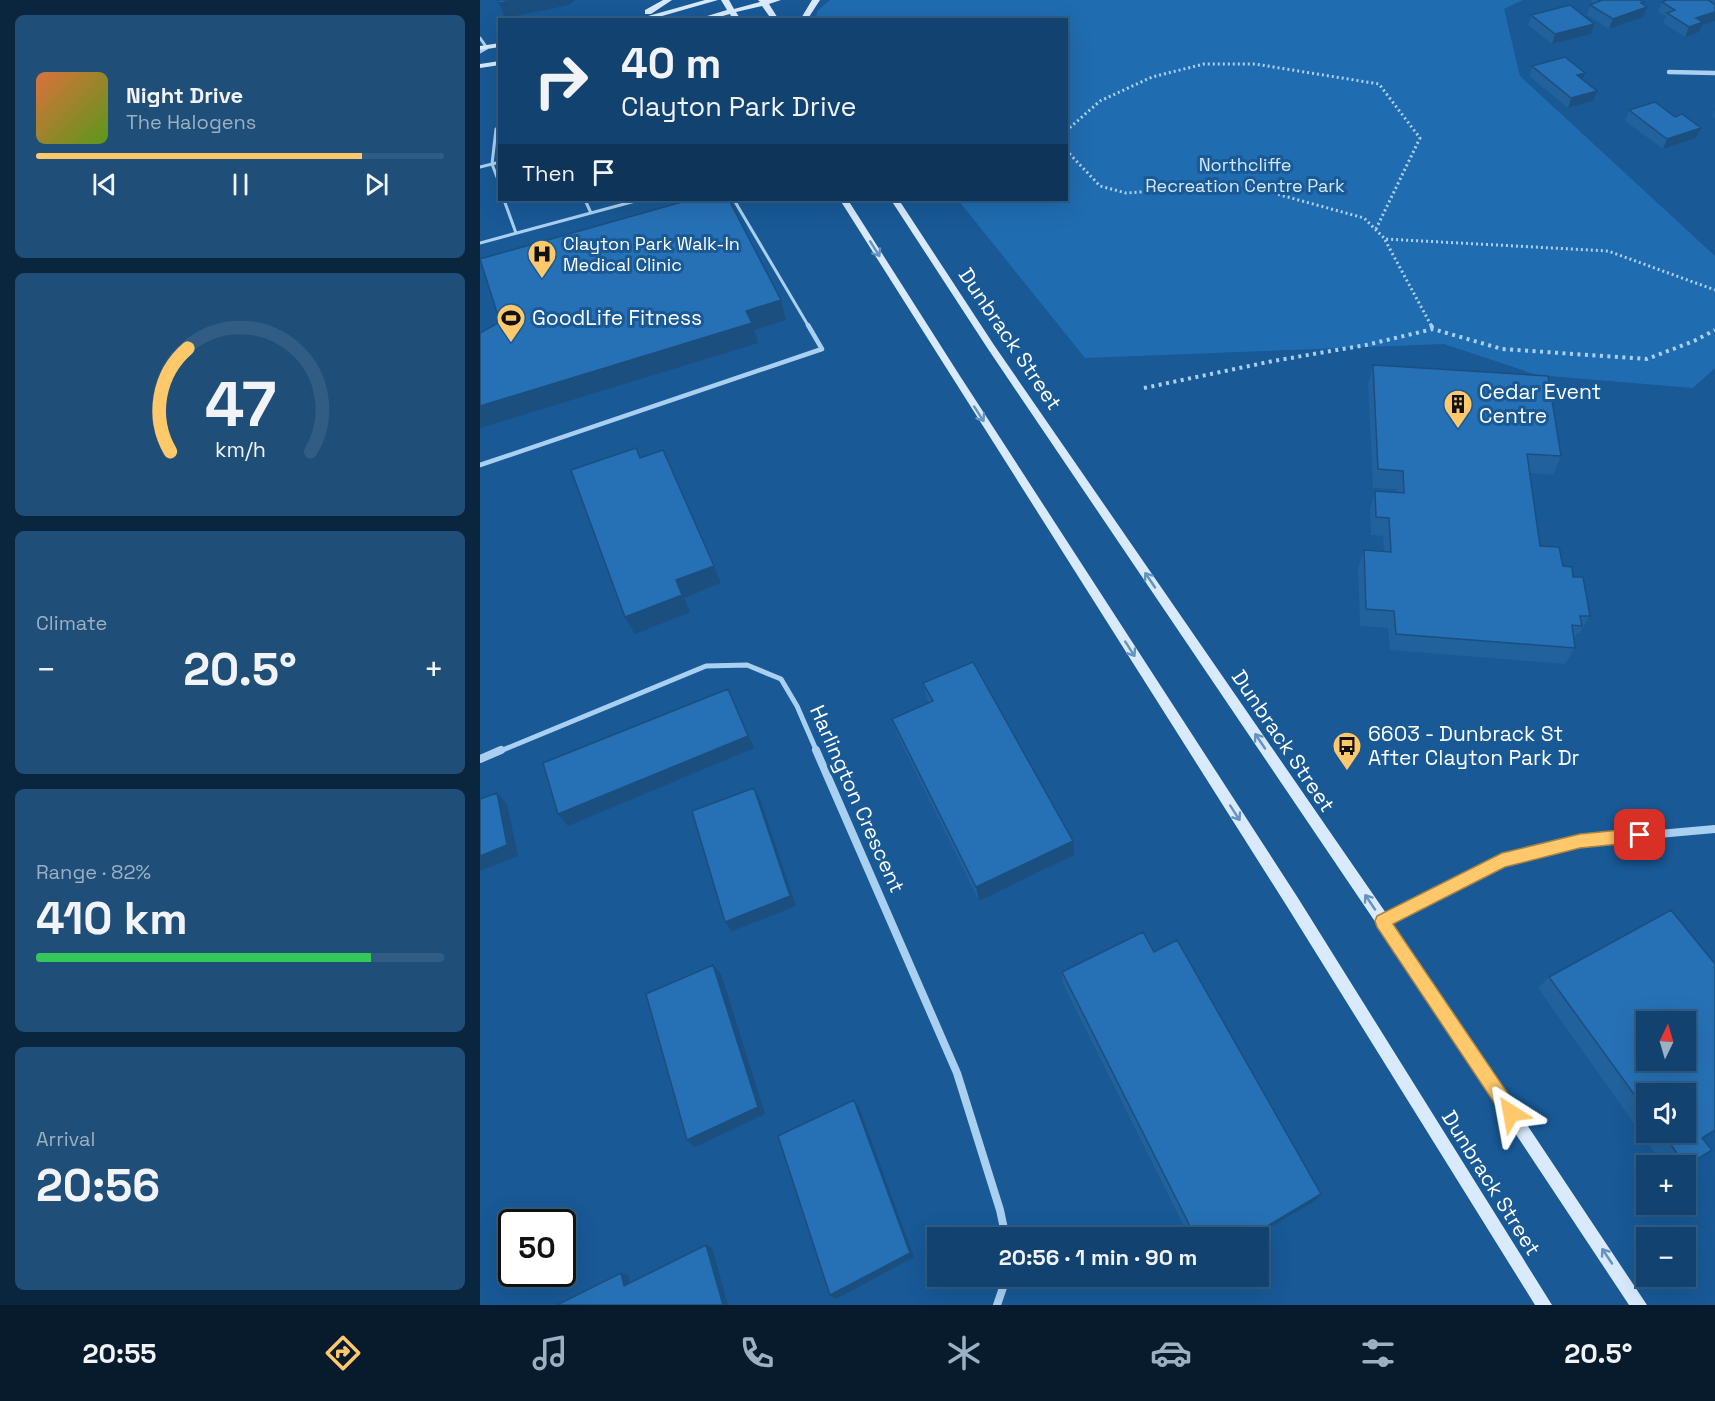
<!DOCTYPE html>
<html lang="en">
<head>
<meta charset="utf-8">
<style>
  :root { --surface:#124370; --page:#1f4e78; --text:#f1f3f6; --muted:#9cb0c3; --line:#315c83; --accent:#ffc86a }
  body { margin:0; font-family:"Space Grotesk",sans-serif; background:var(--page); color:var(--text); height:100vh; display:flex; flex-direction:column; font-size:22px; white-space:nowrap }
  * { box-sizing:border-box; margin:0 }
  p { font-size:20px; color:var(--muted) }
  .icon { flex:none; width:33px; height:33px; fill:none; stroke:currentColor; stroke-width:2; stroke-linecap:round; stroke-linejoin:round }
  .map { position:relative; flex:1; overflow:hidden }
  .details { display:flex; flex-direction:column; gap:15px; padding:15px; background:#0a253e; width:480px }
  .details>* { flex:none }
  .hud { position:absolute; left:18px; top:18px; width:570px; height:183px; border-radius:0px; box-shadow:0 6px 24px #0002,0 0 0 2px var(--line); background:#124370; color:var(--text); overflow:hidden }
  .needle { width:39px; rotate:5deg }
  .controls { position:absolute; left:1156px; top:1011px; display:grid; gap:12px }
  .controls a { display:grid; place-items:center; width:60px; height:60px; border-radius:0px; background:var(--surface); box-shadow:0 6px 24px #0002,0 0 0 2px var(--line); font-size:30px }
  .speed { position:absolute; left:18px; top:1209px; display:flex; gap:12px; font-size:30px; font-weight:700; text-align:center }
  .speed>* { display:grid; place-content:center; width:78px; height:78px; border-radius:50%; background:var(--surface); box-shadow:0 6px 24px #0002,0 0 0 2px var(--line); line-height:1 }
  .speed .limit { border:3px solid #111; border-radius:9px; background:#fff; color:#111 }
  .pin { position:absolute; display:grid; place-items:center; width:51px; height:51px; color:#fff; margin:-26px; border-radius:12px; box-shadow:0 3px 9px #0006 }
  .me { position:absolute; width:66px; margin:-33px; rotate:326deg; stroke-linejoin:round; filter:drop-shadow(0 0 4px #0008) }
  .turn { display:flex; align-items:center; gap:21px; height:126px; padding:0 24px; font-size:27px }
  .turn .icon { width:78px; height:78px; stroke-width:2.5 }
  .turn b { display:block; font-size:42px; line-height:51px }
  .then { display:flex; align-items:center; height:57px; padding:0 24px; background:#0003; gap:12px; font-size:22px }
  .big { font-size:45px; font-weight:700; line-height:1.1 }
  .details .card { flex:1; display:flex; flex-direction:column; justify-content:center; gap:9px; min-width:0; padding:0 21px; border-radius:9px; background:var(--page) }
  .details .dial { align-items:center; gap:0 }
  .dial svg { height:156px; overflow:visible; fill:none; stroke:var(--line); stroke-width:7; stroke-linecap:round; text-anchor:middle }
  .dial text { fill:var(--text); stroke:none }
  .song { display:flex; align-items:center; gap:18px }
  .cover { width:72px; height:72px; border-radius:9px; background:linear-gradient(135deg,hsl(20 70% 55%),hsl(90 70% 35%)) }
  .played { height:6px; border-radius:3px; background:linear-gradient(90deg,var(--accent) 80%,var(--line) 80%) }
  .keys { display:flex; justify-content:space-around; direction:ltr }
  .heat { display:flex; justify-content:space-between; align-items:center; font-size:33px; direction:ltr }
  .charge { height:9px; border-radius:4px; background:linear-gradient(90deg,#34c759 82%,var(--line) 0) }
  .trip { position:absolute; left:447px; top:1227px; width:342px; height:60px; border-radius:0px; background:var(--surface); box-shadow:0 6px 24px #0002,0 0 0 2px var(--line); font-weight:700; line-height:60px; text-align:center }
  .tabs { display:flex; height:96px; justify-content:space-around; align-items:center; background:#071b2d; color:var(--muted) }
  .tabs .icon { width:42px; height:42px }
  .tabs .current { color:var(--accent) }
  .tabs b { font-size:27px; color:var(--text) }
  main { display:flex; flex:1; min-height:0 }
  .map>svg:first-child { display:block }
</style>
</head>
<body>
<main>
<section class="details">
<div class="card">
<div class="song"><i class="cover"></i><div><b>Night Drive</b><p>The Halogens</p></div></div>
<div class="played"></div>
<div class="keys"><svg class="icon" aria-label="previous" viewBox="0 0 24 24"><path d="M18 5L8 12l10 7zM5 5v14"/></svg><svg class="icon" aria-label="pause" viewBox="0 0 24 24"><path d="M8 5v14M16 5v14"/></svg><svg class="icon" aria-label="next" viewBox="0 0 24 24"><path d="M6 5l10 7-10 7zM19 5v14"/></svg></div>
</div>
<div class="card dial"><svg viewBox="0 0 100 80">
<path d="M14 69A42 42 0 1 1 86 69"/>
<path d="M14 69A42 42 0 0 1 23 16" stroke="#ffc86a"/>
<text x="50" y="56" font-size="32" font-weight="700">47</text>
<text x="50" y="72" font-size="11">km/h</text>
</svg></div>
<div class="card"><p>Climate</p>
<div class="heat"><a>−</a><b class="big">20.5°</b><a>+</a></div>
</div>
<div class="card"><p>Range · 82%</p><b class="big">410 km</b><div class="charge"></div></div>
<div class="card"><p>Arrival</p><b class="big">20:56</b></div>
</section>
<div class="map">
<svg width="1235" height="1305" viewBox="0 0 1235 1305">
  <rect width="100%" height="100%" fill="#185996"/>
  <path fill="#206cb0" d="M350,0H1043L1024,9L1040,76L1235,256V368L1213,388L1057,375L964,344L605,358L478,200H586V20L336,19L337,11Z"/>
  <g fill="none" stroke-linecap="round" stroke-linejoin="round">
    <path stroke="#aad0f1" stroke-width="3" stroke-dasharray="2 3" stroke-linecap="butt" d="M586,131L620,101L672,77L724,64H775L899,84L940,138L896,229
      M586,150L620,186L646,193L764,185L884,218L905,239L1128,251L1235,290
      M905,240L952,327"/>
    <path stroke="#aad0f1" stroke-width="4" stroke-dasharray="3 4.5" stroke-linecap="butt" d="M951,325L953,329
      M664,388L793,361L886,345L953,329L1022,349L1167,359L1214,341L1235,330"/>
    <path stroke="#aad0f1" stroke-width="3" d="M0,38L7,48L0,52
      M20,128L16,129L12,164L20,185
      M0,167L20,162
      M24,200L36,233
      M105,200L111,213
      M254,200L329,327
      M0,243L159,200"/>
    <path stroke="#aad0f1" stroke-width="4.5" d="M0,465L342,349L328,325"/>
    <path stroke="#aad0f1" stroke-width="4.5" d="M1189,72L1235,73"/>
    <path stroke="#aad0f1" stroke-width="5" d="M18,752L226,666L267,665L301,679L317,706L337,752"/>
    <path stroke="#aad0f1" stroke-width="8" d="M336,750L477,1073L520,1210L526,1238
      M0,759L21,750
      M903,921L1022,860L1100,841L1235,829
      M517,1305L527,1276"/>
    <path fill="#d8eafc" fill-rule="evenodd" d="M183,0H192L171,14H165V10Z
      M225,0H238L168,20H154Z
      M241,0H249L254,9L280,2L278,0H301L289,4L299,20H292L282,6L256,12L261,20H253L250,14L228,20H214L247,10Z
      M332,0H340L327,20H320Z
      M20,43V47L0,50V46Z
      M20,61V65L0,68V64Z
      M360,200H368L480,376L818,898L1072,1305H1055L808,908Z
      M411,200H419L514,345L908,916L1167,1305H1149L898,926L508,349Z"/>
  </g>
  <path fill="#21619c" fill-rule="evenodd" d="M1112,0H1160L1164,2L1163,4L1167,7L1163,17L1129,29L1107,15L1110,5L1112,4Z
    M1187,0H1235V21L1222,25L1219,32L1205,37L1183,23L1186,16L1178,12L1182,2Z
    M1051,15L1111,34L1072,44L1048,25Z
    M1052,66L1105,73L1103,79L1113,101L1088,108L1049,76Z
    M1149,110L1216,138L1183,149L1145,121Z
    M1235,110V118L1232,116Z
    M893,365L1081,456L1073,475L1050,473L1060,546L1093,577L1110,616L1099,634L1097,633L1094,639L1095,648L1085,664L910,650L908,628L880,626L878,568L884,550L904,552L903,536L891,535L890,510L895,491L917,493V489L893,488L888,384Z
    M443,683L594,855L499,901L417,734L412,719L449,703L447,699Z
    M674,952L835,1201L772,1238H710L583,984L582,972Z
    M1069,977L1222,1138L1206,1166H1184L1058,988ZM1167,1094L1206,1132H1167Z"/>
  <path fill="#1b4f7f" d="M34,0H95L89,5L25,18L19,3Z
    M1164,2L1161,9L1167,7L1163,17L1129,29L1133,19Z
    M1235,12V21L1222,25L1219,32L1205,37L1209,27L1216,18Z
    M1114,24L1111,34L1072,44L1075,34Z
    M1105,73L1101,83L1097,75Z
    M1117,91L1113,101L1088,108L1091,98Z
    M1221,128L1216,138L1183,149L1187,139Z
    M301,300L306,320L274,330L278,343L0,428V406L266,311Z
    M183,450L241,583L204,598L210,612L155,634L145,617Z
    M248,689L274,748L88,826L78,814Z
    M274,788L280,799L316,906L252,931L245,922Z
    M17,793L27,804L38,856L0,871V856Z
    M593,841L594,855L499,901L496,887Z
    M233,965L241,974L285,1114L215,1147L207,1140Z
    M374,1100L379,1107L434,1257L356,1299L350,1295Z
    M841,1194L835,1201L772,1238H767Z
    M226,1245L232,1248L248,1305H243Z
    M141,1273L148,1275L151,1289L144,1286Z"/>
  <path fill="#2671b5" stroke="#1b4f7f" stroke-width="1.5" fill-rule="evenodd" d="M18,0H34L19,3Z
    M1118,0H1160L1164,2L1161,3L1167,7L1133,19L1110,5L1120,1Z
    M1187,0H1228L1235,5V12L1216,18L1223,22L1209,27L1187,13L1195,10L1182,2Z
    M1090,5L1114,24L1075,34L1051,15Z
    M1085,57L1105,73L1097,75L1117,91L1091,98L1052,66Z
    M1175,102L1195,117L1202,114L1221,128L1187,139L1149,110Z
    M209,200H249L301,300L266,311L272,323L0,406V333L20,322L0,259Z
    M893,365L1068,376L1081,456L1047,454L1060,546L1079,547L1083,566L1092,567L1093,577H1103L1110,616H1100L1102,626L1092,625L1095,648L916,634L914,611L886,609L884,550L911,552L909,518L896,517L895,491L924,493L923,471L898,469Z
    M156,448L160,458L183,450L234,566L196,580L202,595L145,617L91,470Z
    M493,662L593,841L496,887L412,719L453,701L443,683Z
    M248,689L268,736L78,814L63,763Z
    M274,788L310,896L245,922L212,811Z
    M17,793L27,845L0,856V799Z
    M1191,910L1235,964V1130L1222,1138L1232,1150L1206,1166L1182,1132H1206V1094H1167V1112L1069,977ZM1167,1022H1206V1060H1167Z
    M663,932L674,952L697,940L841,1194L767,1238H716L582,972Z
    M233,965L278,1107L207,1140L166,994Z
    M374,1100L430,1253L350,1295L298,1136Z
    M226,1245L243,1305H77L141,1273L144,1286Z"/>
  <defs><path id="oneway-shaft" d="M-6 0H5M1.5-3L5.5 0L1.5 3" fill="none" stroke-width="1.6" stroke-linecap="round" stroke-linejoin="round" transform="scale(1.5)"/></defs>
  <g stroke="#6593bf">
    <use href="#oneway-shaft" transform="translate(395 249) rotate(58)"/>
    <use href="#oneway-shaft" transform="translate(499 414) rotate(57)"/>
    <use href="#oneway-shaft" transform="translate(670 580) rotate(-124)"/>
    <use href="#oneway-shaft" transform="translate(650 649) rotate(57)"/>
    <use href="#oneway-shaft" transform="translate(780 741) rotate(-124)"/>
    <use href="#oneway-shaft" transform="translate(755 813) rotate(57)"/>
    <use href="#oneway-shaft" transform="translate(890 902) rotate(-124)"/>
    <use href="#oneway-shaft" transform="translate(1127 1256) rotate(-124)"/>
  </g>
  <path fill="#ffc86a" stroke="#a68245" stroke-width="1.5" d="M1160,828L1165,830L1168,835L1165,840L1160,842L1100,848L1025,867L913,924L1037,1107L1039,1113L1037,1119L1031,1122L1025,1119L897,927L895,921L897,916L1022,853L1100,834Z"/>
  <defs>
    <g id="hospital-pin" transform="scale(1.5)"><path d="M0 17L-7.5 6A9.5 9.5 0 1 1 7.5 6Z" fill="#ffc86a" stroke="#185996"/><path d="M-5-5h3v3.5h4V-5h3V5h-3V1.5h-4V5h-3Z" fill="#111"/></g>
    <g id="stadium-pin" transform="scale(1.5)"><path d="M0 17L-7.5 6A9.5 9.5 0 1 1 7.5 6Z" fill="#ffc86a" stroke="#185996"/><path d="M0-5a6.5 5 0 1 0 0 10a6.5 5 0 1 0 0-10ZM-3.5-1.8h7v3.6h-7Z" fill="#111"/></g>
    <g id="building-pin" transform="scale(1.5)"><path d="M0 17L-7.5 6A9.5 9.5 0 1 1 7.5 6Z" fill="#ffc86a" stroke="#185996"/><path d="M-4-6H4V6H1V3H-1V6H-4ZM-2.5-4.3h1.7v1.8h-1.7ZM.8-4.3h1.7v1.8H.8ZM-2.5-1h1.7V.8h-1.7ZM.8-1h1.7V.8H.8Z" fill="#111"/></g>
    <g id="bus-pin" transform="scale(1.5)"><path d="M0 17L-7.5 6A9.5 9.5 0 1 1 7.5 6Z" fill="#ffc86a" stroke="#185996"/><path d="M-5-6H5V4H4V6H2V4H-2V6H-4V4H-5ZM-3.5-4V0h7V-4ZM-3.5 1.2v1.5H-2V1.2ZM2 1.2v1.5H3.5V1.2Z" fill="#111"/></g>
  </defs>
  <g fill-rule="evenodd">
    <use href="#hospital-pin" x="62" y="254"/>
    <use href="#stadium-pin" x="31" y="318"/>
    <use href="#building-pin" x="978" y="404"/>
    <use href="#bus-pin" x="867" y="746"/>
  </g>
  <g text-anchor="middle" stroke-width="6" stroke-linejoin="round" paint-order="stroke">
    <g font-size="18" fill="#d1e8fc" stroke="#185996">
      <text x="765" y="171">Northcliffe<tspan x="765" dy="21">Recreation Centre Park</tspan></text>
    </g>
    <g font-size="18" fill="#fff" stroke="#185996" text-anchor="start">
      <text x="83" y="250">Clayton Park Walk-In<tspan x="83" dy="21">Medical Clinic</tspan></text>
    </g>
    <g font-size="21" fill="#fff" stroke="#185996" text-anchor="start">
      <text x="52" y="325">GoodLife Fitness</text>
      <text x="999" y="399">Cedar Event<tspan x="999" dy="24">Centre</tspan></text>
      <text x="888" y="741">6603 - Dunbrack St<tspan x="888" dy="24">After Clayton Park Dr</tspan></text>
    </g>
    <g font-size="21" fill="#fff" stroke="#185996">
      <text transform="translate(530 339) rotate(56)" y="7">Dunbrack Street</text>
      <text transform="translate(803 741) rotate(56)" y="7">Dunbrack Street</text>
      <text transform="translate(377 799) rotate(66)" y="7">Harlington Crescent</text>
      <text transform="translate(1011 1183) rotate(58)" y="7">Dunbrack Street</text>
    </g>
  </g>
</svg>
<div class="controls">
<a><svg class="needle" viewBox="-14 -14 28 28"><path d="M0-13l5 13h-10z" fill="#e53935"/><path d="M0 13l5-13h-10z" fill="#9cb0c3"/></svg></a>
<a><svg class="icon" aria-label="sound" viewBox="0 0 24 24"><path d="M4 9h4l5-4v14l-5-4H4zM17 9q2 3 0 6"/></svg></a>
<a>+</a>
<a>−</a>
</div>
<div class="speed"><div class="limit">50</div></div>
<div class="pin" style="left:1160px;top:835px;background:#d93025"><svg class="icon" aria-label="arrive" viewBox="0 0 24 24"><path d="M6 21V4h12l-3 4 3 4H6"/></svg></div>
<svg class="me" style="left:1031px;top:1113px" viewBox="-20 -20 40 40"><path d="M0-17L14 15 0 8-14 15z" fill="#ffc86a" stroke="#fff" stroke-width="4"/></svg>
<div class="trip">20:56 · 1 min · 90 m</div>
<div class="hud">
<div class="turn"><svg class="icon" aria-label="right" viewBox="0 0 24 24"><path d="M7 20v-9h11M14 6l5 5-5 5"/></svg><div><b>40 m</b>Clayton Park Drive</div></div>
<div class="then">Then<svg class="icon" aria-label="arrive" viewBox="0 0 24 24"><path d="M6 21V4h12l-3 4 3 4H6"/></svg></div>
</div>
</div>
</main>
<nav class="tabs">
<b>20:55</b>
<svg class="icon current" aria-label="directions" viewBox="0 0 24 24"><path d="M12 3l9 9-9 9-9-9zM9 14v-3h6M13 9l2 2-2 2"/></svg>
<svg class="icon" aria-label="music" viewBox="0 0 24 24"><path d="M9 18V5l10-2v13"/><circle cx="6" cy="18" r="3"/><circle cx="16" cy="16" r="3"/></svg>
<svg class="icon" aria-label="phone" viewBox="0 0 24 24"><path d="M5 4h4l2 5-3 2q2 4 5 5l2-3 5 2v4C11 20 4 13 5 4z"/></svg>
<svg class="icon" aria-label="climate" viewBox="0 0 24 24"><path d="M12 3v18M4 7l16 10M4 17L20 7"/></svg>
<svg class="icon" aria-label="car" viewBox="0 0 24 24"><path d="M5 17H2v-5l4-1 3-4h7l3 4 3 1v5h-3M9 17h6M6 11h13"/><circle cx="7" cy="17" r="2"/><circle cx="17" cy="17" r="2"/></svg>
<svg class="icon" aria-label="filters" viewBox="0 0 24 24"><path d="M4 7h16M4 17h16"/><circle cx="9" cy="7" r="2"/><circle cx="15" cy="17" r="2"/></svg>
<b>20.5°</b>
</nav>
</body>
</html>
